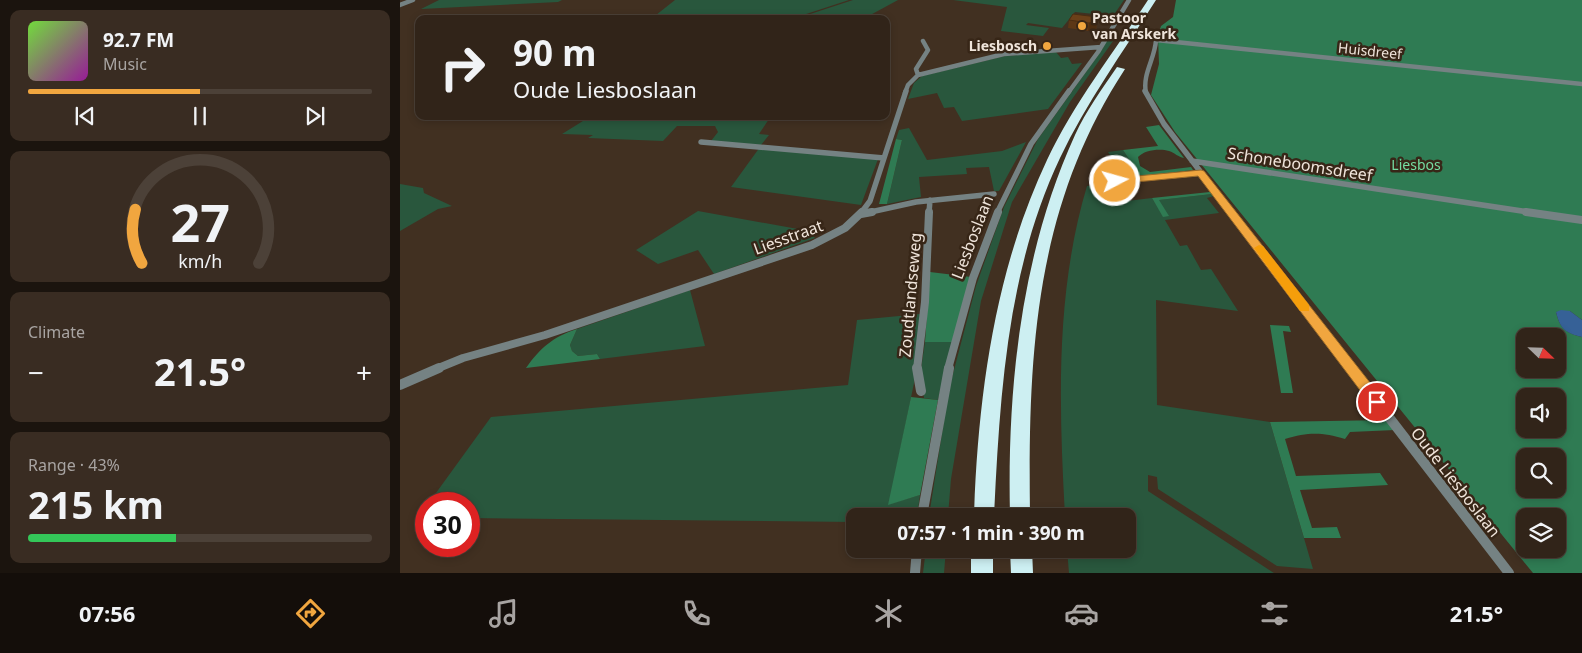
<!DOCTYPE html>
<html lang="en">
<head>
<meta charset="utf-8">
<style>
  :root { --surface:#312419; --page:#392c22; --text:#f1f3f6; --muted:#a8a4a2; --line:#4c4138; --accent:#f1a63f }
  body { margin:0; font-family:"Noto Sans",sans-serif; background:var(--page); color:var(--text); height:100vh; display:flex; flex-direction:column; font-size:19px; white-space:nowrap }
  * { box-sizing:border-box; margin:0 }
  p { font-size:16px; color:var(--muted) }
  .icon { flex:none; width:28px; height:28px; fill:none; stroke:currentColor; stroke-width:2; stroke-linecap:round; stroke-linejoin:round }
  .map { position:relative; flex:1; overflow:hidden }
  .details { display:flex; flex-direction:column; gap:10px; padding:10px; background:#1b140e; width:400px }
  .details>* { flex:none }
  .top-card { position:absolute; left:15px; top:15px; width:475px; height:105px; border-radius:10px; box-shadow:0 2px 8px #0003,0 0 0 1px var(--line); background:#312419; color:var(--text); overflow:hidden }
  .needle { width:32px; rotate:113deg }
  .tools { position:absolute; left:1116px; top:328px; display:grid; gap:10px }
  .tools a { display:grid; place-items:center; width:50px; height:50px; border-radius:10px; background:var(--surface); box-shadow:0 2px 8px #0003,0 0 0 1px var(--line); font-size:25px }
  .speed { position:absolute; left:15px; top:492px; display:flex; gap:10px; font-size:25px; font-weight:700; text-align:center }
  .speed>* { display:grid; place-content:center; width:65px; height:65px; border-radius:50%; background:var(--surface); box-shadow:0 2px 8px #0003,0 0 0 1px var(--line); line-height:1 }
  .speed .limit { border:8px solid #d22; background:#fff; color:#111 }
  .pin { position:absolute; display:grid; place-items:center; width:42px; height:42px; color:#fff; margin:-21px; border:2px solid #fff; border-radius:50%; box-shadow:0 1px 5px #0007 }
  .me { position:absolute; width:55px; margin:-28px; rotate:84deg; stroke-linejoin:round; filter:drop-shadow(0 0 4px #0008) }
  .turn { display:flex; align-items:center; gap:18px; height:105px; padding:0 15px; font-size:22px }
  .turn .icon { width:65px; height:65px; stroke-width:2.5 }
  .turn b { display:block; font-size:35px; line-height:42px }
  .big { font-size:38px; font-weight:700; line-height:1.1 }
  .details .widget { flex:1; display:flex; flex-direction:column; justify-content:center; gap:8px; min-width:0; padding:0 18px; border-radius:10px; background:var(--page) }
  .details .dial { align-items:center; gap:0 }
  .dial svg { height:130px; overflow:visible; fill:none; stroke:var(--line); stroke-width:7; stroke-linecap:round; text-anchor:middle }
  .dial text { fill:var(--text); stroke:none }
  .song { display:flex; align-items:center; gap:15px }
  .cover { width:60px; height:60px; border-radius:8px; background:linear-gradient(135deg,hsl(100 70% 55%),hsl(300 70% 35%)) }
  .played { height:5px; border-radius:2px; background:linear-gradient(90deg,var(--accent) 50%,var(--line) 50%) }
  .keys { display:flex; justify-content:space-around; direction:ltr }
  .heat { display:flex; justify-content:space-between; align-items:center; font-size:28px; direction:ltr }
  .charge { height:8px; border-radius:4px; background:linear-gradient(90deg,#34c759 43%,var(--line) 0) }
  .trip { position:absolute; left:446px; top:508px; width:290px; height:50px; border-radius:10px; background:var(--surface); box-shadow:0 2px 8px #0003,0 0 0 1px var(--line); font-weight:700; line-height:50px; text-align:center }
  .dock { display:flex; height:80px; justify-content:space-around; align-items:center; background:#140e0a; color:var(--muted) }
  .dock .icon { width:35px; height:35px }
  .dock .on { color:var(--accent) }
  .dock b { font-size:22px; color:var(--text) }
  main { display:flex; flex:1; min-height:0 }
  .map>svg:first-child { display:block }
</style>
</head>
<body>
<main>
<section class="details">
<div class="widget">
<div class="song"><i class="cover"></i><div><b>92.7 FM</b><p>Music</p></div></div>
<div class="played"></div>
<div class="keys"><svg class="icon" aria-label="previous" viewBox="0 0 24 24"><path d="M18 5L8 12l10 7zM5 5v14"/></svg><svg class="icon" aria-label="pause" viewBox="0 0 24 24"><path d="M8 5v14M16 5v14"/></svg><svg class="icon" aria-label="next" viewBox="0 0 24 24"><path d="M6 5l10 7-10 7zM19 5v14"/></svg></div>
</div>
<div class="widget dial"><svg viewBox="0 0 100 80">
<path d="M14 69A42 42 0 1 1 86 69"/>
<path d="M14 69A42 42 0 0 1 10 36" stroke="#f1a63f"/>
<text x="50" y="56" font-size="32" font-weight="700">27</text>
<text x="50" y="72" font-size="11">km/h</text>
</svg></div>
<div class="widget"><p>Climate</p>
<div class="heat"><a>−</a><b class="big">21.5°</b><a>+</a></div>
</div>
<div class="widget"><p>Range · 43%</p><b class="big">215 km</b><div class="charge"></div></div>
</section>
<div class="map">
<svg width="1182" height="573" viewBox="0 0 1182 573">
  <rect width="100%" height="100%" fill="#413021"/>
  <path fill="#29573d" d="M39,0H162L158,2L21,9Z
    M275,0H449L391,19H251Z
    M453,0H498L463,19H395Z
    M553,0H724L713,16L675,12L662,28L628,23L626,25L649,28L643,36L601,31L607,7Z
    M713,34H718L670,102L612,202L581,301L551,479L548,516H529L549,389L576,286L604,207L638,139L703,48L706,40Z
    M656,52L661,58L668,57L672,64L682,63L648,109L562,121L554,107L544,108L537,93L508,99L514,83L522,76L605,56Z
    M191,116H371L359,134L369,135L361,145L311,141L318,132L315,126H277L263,141L188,138L193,135L162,134Z
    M509,128L527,160L602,151L626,142L599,191H594L589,167L566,168L567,174L519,177L521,197L487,204L502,140L496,139L499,130Z
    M360,147L478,159L461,205L331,187Z
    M723,150L738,173L723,175L708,152Z
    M0,184L23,188L24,193L52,206L38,209L0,231Z
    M704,184L710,203L752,198L764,217L758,200L812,194L814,196L807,198L819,213L765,220L780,246L787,245L801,270L811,269L838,311L756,300L757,405L870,422L913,569L877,566L758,489L757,477L748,475V491L874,573H669L667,549H728V516H665C659,406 655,293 687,186Z
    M298,211L398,229L412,234L415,238L314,274L298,250L258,264L236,250Z
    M290,290L305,346L200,359L197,354L178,356L172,351L170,345L177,329Z
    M520,314L514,383L489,504L520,495L517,516H455V522L69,518V504H28L91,417L448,385L457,320Z
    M525,342H552L538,400L524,398L521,369Z
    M526,549H546L544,573H523Z"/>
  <path fill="#2f7b53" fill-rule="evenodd" d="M776,0H1182V320L1170,311L1156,312C1160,329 1166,333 1182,337V573H1133L775,132L751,95L759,64L758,36L761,26L773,17ZM1125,336H1158V369H1125ZM1125,396H1158V429H1125ZM1125,456H1158V489H1125ZM1125,516H1158V549H1125Z
    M759,125L784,158C778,157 775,153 769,151C760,148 744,150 738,157L740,166L750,172L791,167L793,170L725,178L723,175L738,173L723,150L758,146L746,127Z
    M496,139L502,140L487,204H479Z
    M810,192L812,194L759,200L769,216L763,217L752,198Z
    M530,272L571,277L552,342H525Z
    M870,325L889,326L891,332L883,331L893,393H881Z
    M177,329L170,345L172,351L178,356L197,354L200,359L126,368C141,347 153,337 177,329Z
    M511,397L538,400L520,495L488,505Z
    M987,420L995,430L950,432L945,439C922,432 908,432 885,439L896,476L980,473L988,485L900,490L912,528L937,527L941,538H904L870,422Z"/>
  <path fill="#366197" d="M1161,310L1170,311L1182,320V337C1165,333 1160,329 1156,312Z"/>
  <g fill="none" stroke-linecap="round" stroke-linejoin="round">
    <path stroke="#758283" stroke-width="4.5" d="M0,5L13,0
      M518,75L516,69L528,50L523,41
      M505,93L508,85L518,75L604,54L701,47
      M668,93L698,52L729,0
      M746,93C742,74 755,59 756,40L1182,84"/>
    <path stroke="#758283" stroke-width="5.5" d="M745,91L764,124L832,213
      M301,142L484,158
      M792,161L1135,213
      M715,181L801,173
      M461,213L470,201L506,91
      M466,213L516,202L594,194
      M529,213L530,200
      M597,213L631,144L669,91"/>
    <path stroke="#758283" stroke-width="8" d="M831,212L952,369
      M1126,212L1182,220
      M461,214L472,212
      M36,369L63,358L145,335L412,245L445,228L462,212
      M517,369L525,302L529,212
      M548,369L573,278L598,212"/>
    <path stroke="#758283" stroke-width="10" d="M517,368L521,391
      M951,368L1109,573
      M0,385L39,368
      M522,516L549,368
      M515,573L517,549"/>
    <path fill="#cdeff2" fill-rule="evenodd" d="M748,0H756C723,52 686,103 660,158C607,270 600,394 594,516H574C578,395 595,270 647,160C674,103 714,52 748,0Z
      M717,67L725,69C634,208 628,355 630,516H610C607,387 621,253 675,135C686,111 702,89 717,67Z
      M571,549H593V573H571Z
      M610,549H632L633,573H611Z"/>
  </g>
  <path fill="#5c3716" d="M669,20L697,21L696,30L688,31L668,28Z"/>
  <path fill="#4b2d12" d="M697,21L696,30L688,31L689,23Z"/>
  <path fill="#6b4019" stroke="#4b2d12" d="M673,14L697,17V21L689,23L669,20Z"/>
  <path fill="#f1a63f" stroke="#9d6c29" d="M801,170L804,171L982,398L984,402L982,406H972L798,176L715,184L711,181L715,178Z"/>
  <path fill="#f59e0b" d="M859,245L863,246L909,305V311H900L854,248Z"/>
  <g fill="#f1a63f" stroke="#372617" stroke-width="2">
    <circle cx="682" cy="26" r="5"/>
    <circle cx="647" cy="46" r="5"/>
  </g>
  <g text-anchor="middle" stroke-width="5" stroke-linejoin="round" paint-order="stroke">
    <g font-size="14" font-weight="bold" fill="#efe4da" stroke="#372617" text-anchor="start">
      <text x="692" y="23">Pastoor<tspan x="692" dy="16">van Arskerk</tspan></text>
      <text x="637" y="51" text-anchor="end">Liesbosch</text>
    </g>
    <g font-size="14" fill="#efe4da" stroke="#372617">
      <text transform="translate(970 51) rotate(6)" y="5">Huisdreef</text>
    </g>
    <g font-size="14" fill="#74dca1" stroke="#372617">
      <text x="1016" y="170">Liesbos</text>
    </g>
    <g font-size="16" fill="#efe4da" stroke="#372617">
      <text transform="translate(900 164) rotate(9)" y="6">Schoneboomsdreef</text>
      <text transform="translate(388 237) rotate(-20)" y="6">Liesstraat</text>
      <text transform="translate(572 237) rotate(-69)" y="6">Liesboslaan</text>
      <text transform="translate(510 295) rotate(-85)" y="6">Zoudtlandseweg</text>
      <text transform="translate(1056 482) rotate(52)" y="6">Oude Liesboslaan</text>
    </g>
  </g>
</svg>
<div class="tools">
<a><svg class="needle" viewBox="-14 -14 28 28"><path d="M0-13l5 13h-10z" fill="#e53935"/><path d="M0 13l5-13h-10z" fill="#a8a4a2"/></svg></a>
<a><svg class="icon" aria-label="sound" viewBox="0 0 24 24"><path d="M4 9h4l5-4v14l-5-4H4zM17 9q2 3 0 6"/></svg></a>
<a><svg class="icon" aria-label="search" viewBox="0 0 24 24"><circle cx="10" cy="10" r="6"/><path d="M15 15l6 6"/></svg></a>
<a><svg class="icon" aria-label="layers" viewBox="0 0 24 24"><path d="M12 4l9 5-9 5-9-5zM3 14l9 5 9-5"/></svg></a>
</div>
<div class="speed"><div class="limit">30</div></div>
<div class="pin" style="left:977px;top:402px;background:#d93025"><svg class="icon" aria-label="arrive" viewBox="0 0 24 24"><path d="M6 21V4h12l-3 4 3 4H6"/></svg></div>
<svg class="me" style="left:715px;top:181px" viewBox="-20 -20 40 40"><circle r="17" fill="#f1a63f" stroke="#fff" stroke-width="3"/><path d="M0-11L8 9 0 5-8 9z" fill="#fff"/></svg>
<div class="trip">07:57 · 1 min · 390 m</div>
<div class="top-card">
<div class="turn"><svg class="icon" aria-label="right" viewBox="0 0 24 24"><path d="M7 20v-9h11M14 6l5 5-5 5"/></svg><div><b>90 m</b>Oude Liesboslaan</div></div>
</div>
</div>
</main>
<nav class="dock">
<b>07:56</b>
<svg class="icon on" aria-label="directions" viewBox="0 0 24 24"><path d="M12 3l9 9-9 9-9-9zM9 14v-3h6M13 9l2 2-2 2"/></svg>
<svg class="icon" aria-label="music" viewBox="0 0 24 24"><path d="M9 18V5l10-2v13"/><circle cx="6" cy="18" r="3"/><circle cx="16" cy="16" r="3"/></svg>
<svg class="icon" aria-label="phone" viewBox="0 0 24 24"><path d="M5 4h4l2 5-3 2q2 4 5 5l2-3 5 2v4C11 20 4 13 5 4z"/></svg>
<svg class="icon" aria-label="climate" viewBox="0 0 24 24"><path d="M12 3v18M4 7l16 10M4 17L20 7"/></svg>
<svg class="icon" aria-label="car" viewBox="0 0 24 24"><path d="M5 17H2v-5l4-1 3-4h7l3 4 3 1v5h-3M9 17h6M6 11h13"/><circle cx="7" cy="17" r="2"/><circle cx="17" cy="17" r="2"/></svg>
<svg class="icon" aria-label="filters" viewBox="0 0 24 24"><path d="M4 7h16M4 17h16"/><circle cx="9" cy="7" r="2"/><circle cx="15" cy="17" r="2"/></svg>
<b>21.5°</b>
</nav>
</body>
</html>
